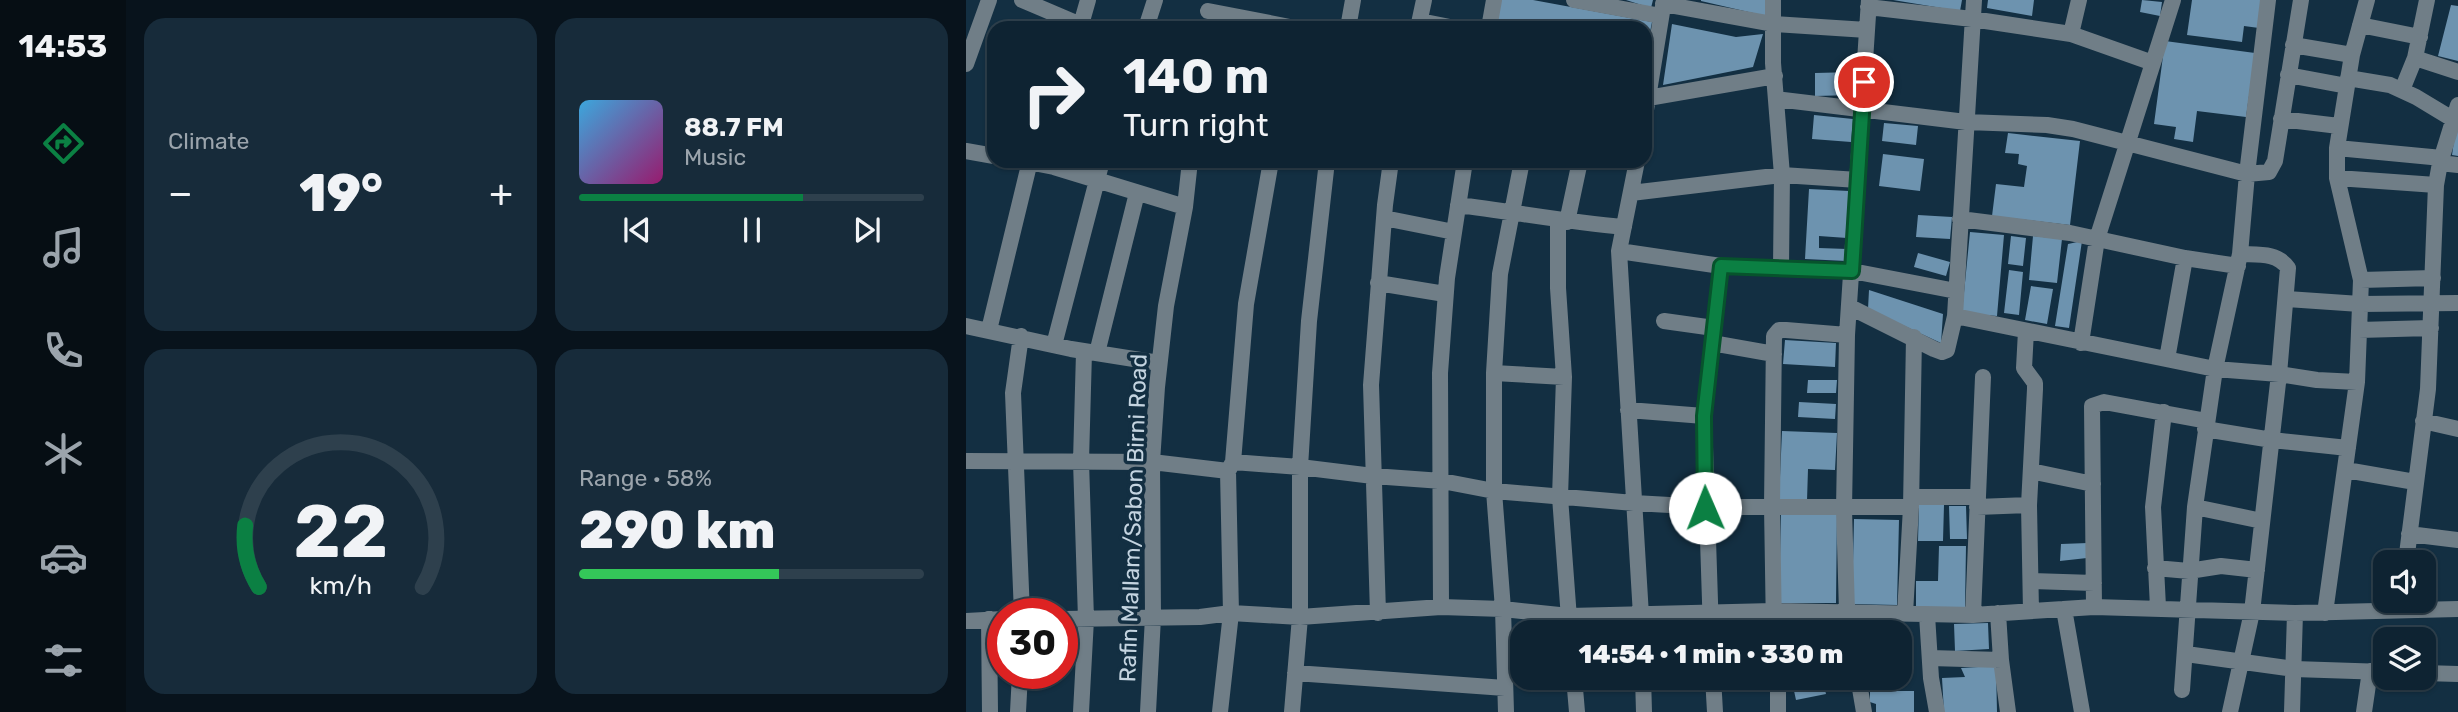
<!DOCTYPE html>
<html lang="en">
<head>
<meta charset="utf-8">
<style>
  :root { --surface:#0e2332; --page:#172b3a; --text:#f1f3f6; --muted:#9ba4ac; --line:#2e404d; --accent:#0b8043 }
  body { margin:0; font-family:Rubik,sans-serif; background:var(--page); color:var(--text); height:100vh; display:flex; flex-direction:column; font-size:26px; white-space:nowrap }
  * { box-sizing:border-box; margin:0 }
  p { font-size:23px; color:var(--muted) }
  .icon { flex:none; width:38px; height:38px; fill:none; stroke:currentColor; stroke-width:2; stroke-linecap:round; stroke-linejoin:round }
  .map { position:relative; flex:1; overflow:hidden }
  .details { display:flex; flex-direction:column; gap:18px; padding:18px; background:#08131c; width:840px }
  .details>* { flex:none }
  .top-card { position:absolute; left:21px; top:21px; width:665px; height:147px; border-radius:21px; box-shadow:0 2px 5px #0004,0 0 0 2px var(--line); background:#0e2332; color:var(--text); overflow:hidden }
  .tools { position:absolute; left:1407px; top:550px; display:grid; gap:14px }
  .tools a { display:grid; place-items:center; width:63px; height:63px; border-radius:14px; background:var(--surface); box-shadow:0 2px 5px #0004,0 0 0 2px var(--line); font-size:35px }
  .speed { position:absolute; left:21px; top:598px; display:flex; gap:14px; font-size:35px; font-weight:700; text-align:center }
  .speed>* { display:grid; place-content:center; width:91px; height:91px; border-radius:50%; background:var(--surface); box-shadow:0 2px 5px #0004,0 0 0 2px var(--line); line-height:1 }
  .speed .limit { border:10px solid #d22; background:#fff; color:#111 }
  .pin { position:absolute; display:grid; place-items:center; width:60px; height:60px; color:#fff; margin:-30px; border:4px solid #fff; border-radius:50%; box-shadow:0 2px 7px #0007 }
  .me { position:absolute; width:77px; margin:-38px; rotate:359deg; stroke-linejoin:round; filter:drop-shadow(0 0 5px #0008) }
  .turn { display:flex; align-items:center; gap:24px; height:147px; padding:0 21px; font-size:32px }
  .turn .icon { width:91px; height:91px; stroke-width:2.5 }
  .turn b { display:block; font-size:49px; line-height:60px }
  .big { font-size:52px; font-weight:800; line-height:1.1 }
  .details .widget { flex:1; display:flex; flex-direction:column; justify-content:center; gap:10px; min-width:0; padding:0 24px; border-radius:21px; background:var(--page) }
  .details .dial { align-items:center; gap:0 }
  .dial svg { height:182px; overflow:visible; fill:none; stroke:var(--line); stroke-width:7; stroke-linecap:round; text-anchor:middle }
  .dial text { fill:var(--text); stroke:none }
  .song { display:flex; align-items:center; gap:21px }
  .cover { width:84px; height:84px; border-radius:10px; background:linear-gradient(135deg,hsl(200 70% 55%),hsl(320 70% 35%)) }
  .played { height:7px; border-radius:4px; background:linear-gradient(90deg,var(--accent) 65%,var(--line) 65%) }
  .keys { display:flex; justify-content:space-around; direction:ltr }
  .heat { display:flex; justify-content:space-between; align-items:center; font-size:38px; direction:ltr }
  .charge { height:10px; border-radius:5px; background:linear-gradient(90deg,#34c759 58%,var(--line) 0) }
  .details .tiles { flex:1; display:grid; gap:18px; grid-template-columns:repeat(2,1fr) }
  .trip { position:absolute; left:544px; top:620px; width:402px; height:70px; border-radius:21px; background:var(--surface); box-shadow:0 2px 5px #0004,0 0 0 2px var(--line); font-weight:800; line-height:70px; text-align:center }
  main { display:flex; flex:1; min-height:0 }
  .dock { display:flex; flex-direction:column; width:126px; justify-content:space-around; align-items:center; background:#060e14; color:var(--muted) }
  .dock .icon { width:49px; height:49px }
  .dock .on { color:var(--accent) }
  .dock b { font-size:32px; color:var(--text) }
  .map>svg:first-child { display:block }
</style>
</head>
<body>
<main>
<nav class="dock">
<b>14:53</b>
<svg class="icon on" aria-label="directions" viewBox="0 0 24 24"><path d="M12 3l9 9-9 9-9-9zM9 14v-3h6M13 9l2 2-2 2"/></svg>
<svg class="icon" aria-label="music" viewBox="0 0 24 24"><path d="M9 18V5l10-2v13"/><circle cx="6" cy="18" r="3"/><circle cx="16" cy="16" r="3"/></svg>
<svg class="icon" aria-label="phone" viewBox="0 0 24 24"><path d="M5 4h4l2 5-3 2q2 4 5 5l2-3 5 2v4C11 20 4 13 5 4z"/></svg>
<svg class="icon" aria-label="climate" viewBox="0 0 24 24"><path d="M12 3v18M4 7l16 10M4 17L20 7"/></svg>
<svg class="icon" aria-label="car" viewBox="0 0 24 24"><path d="M5 17H2v-5l4-1 3-4h7l3 4 3 1v5h-3M9 17h6M6 11h13"/><circle cx="7" cy="17" r="2"/><circle cx="17" cy="17" r="2"/></svg>
<svg class="icon" aria-label="filters" viewBox="0 0 24 24"><path d="M4 7h16M4 17h16"/><circle cx="9" cy="7" r="2"/><circle cx="15" cy="17" r="2"/></svg>
</nav>
<section class="details">
<div class="tiles">
<div class="widget"><p>Climate</p>
<div class="heat"><a>−</a><b class="big">19°</b><a>+</a></div>
</div>
<div class="widget">
<div class="song"><i class="cover"></i><div><b>88.7 FM</b><p>Music</p></div></div>
<div class="played"></div>
<div class="keys"><svg class="icon" aria-label="previous" viewBox="0 0 24 24"><path d="M18 5L8 12l10 7zM5 5v14"/></svg><svg class="icon" aria-label="pause" viewBox="0 0 24 24"><path d="M8 5v14M16 5v14"/></svg><svg class="icon" aria-label="next" viewBox="0 0 24 24"><path d="M6 5l10 7-10 7zM19 5v14"/></svg></div>
</div>
<div class="widget dial"><svg viewBox="0 0 100 80">
<path d="M14 69A42 42 0 1 1 86 69"/>
<path d="M14 69A42 42 0 0 1 8 42" stroke="#0b8043"/>
<text x="50" y="56" font-size="32" font-weight="700">22</text>
<text x="50" y="72" font-size="11">km/h</text>
</svg></div>
<div class="widget"><p>Range · 58%</p><b class="big">290 km</b><div class="charge"></div></div>
</div>
</section>
<div class="map">
<svg width="1492" height="712" viewBox="0 0 1492 712">
  <rect width="100%" height="100%" fill="#132f42"/>
  <path fill="#6d93af" d="M534,0H567L686,22L680,53L679,28H530Z
    M660,0H687L685,8Z
    M735,0H800V16L735,1Z
    M927,0H996L994,11Z
    M1022,0H1068L1066,16L1021,8Z
    M1176,0L1196,2L1194,16L1174,12Z
    M1226,0H1297L1293,28L1278,26L1276,42L1221,35Z
    M1485,5L1492,6V61L1472,56Z
    M706,24L770,37L797,34L787,67L697,85Z
    M1199,41L1289,53L1280,117L1231,111L1227,142L1208,139L1210,127L1188,124Z
    M889,72V95L849,96V73Z
    M848,115L887,119L885,142L846,139Z
    M918,123L952,126L950,145L916,141Z
    M1490,127H1492V156L1486,155Z
    M1042,133L1114,141L1104,225L1026,216L1030,184L1058,187L1061,166L1052,164L1053,154L1039,153Z
    M917,154L958,159L954,191L913,186Z
    M843,189L883,191L881,238L853,236V248L881,249L880,261L839,259Z
    M952,215L986,217L984,239L950,237Z
    M1004,232L1038,235L1031,316L996,313Z
    M1045,236L1060,238L1057,266L1042,264Z
    M1067,236L1096,239L1091,283L1063,280Z
    M1116,241L1103,328L1089,326L1102,244Z
    M952,253L984,262L980,276L948,267Z
    M1043,270L1057,272L1053,315L1038,313Z
    M1065,286L1087,289L1081,324L1059,320Z
    M903,290L977,314L975,343L902,309Z
    M819,340L870,343L869,367L817,364Z
    M842,380H871L870,393H841Z
    M833,402L870,404L869,419L832,417Z
    M816,431L871,433L869,470L842,469L841,501L813,500Z
    M953,504L978,505L977,541H952Z
    M983,506H1000L1001,539H984Z
    M815,514L871,515L870,603H813Z
    M888,519L933,520L931,605L886,604Z
    M1122,543L1121,558L1094,561L1095,544Z
    M973,546H1000L999,608L950,607V581H972Z
    M814,619L847,622L849,632H817Z
    M891,622H936V632H894Z
    M1022,623L1023,649L989,651L988,624Z
    M934,653H938L939,677L934,678Z
    M1030,666L1031,712H978L976,678L999,677L995,668Z
    M825,677H856L860,694L830,700Z
    M863,677H883L885,688L865,691Z
    M904,691H948V712H910V704L904,702Z"/>
  <g fill="none" stroke-linecap="round" stroke-linejoin="round">
    <path stroke="#707e87" stroke-width="16" d="M56,0L122,28
      M608,0L695,16
      M807,0V63L816,175L815,267
      M697,4L807,24L901,30
      M902,7L1006,19L1105,34L1187,63
      M242,11L329,28
      M454,21L489,28
      M1394,25L1454,37
      M114,28L122,0
      M180,28L189,0
      M382,28L387,0
      M452,28L458,0
      M523,28L528,0
      M1105,34L1113,0
      M1327,45L1386,55
      M1449,58L1492,72
      M0,64L23,0
      M1322,75L1381,86
      M1382,78L1424,85L1450,97L1488,120H1492
      M1436,90L1449,58L1461,0
      M682,98L809,76
      M810,99L1000,122L1081,125L1107,129L1281,174L1303,172L1309,161L1335,0
      M679,116L698,0
      M1315,119L1373,126
      M1371,148L1476,158
      M0,151L28,156
      M57,161L88,167L219,207
      M671,161L653,251L676,632
      M1474,163L1492,165
      M1371,178L1470,185
      M665,193L816,175L892,180
      M492,205C548,212 602,222 658,227
      M418,218L488,232
      M994,219L1104,233L1219,258L1272,266
      M592,220V288L598,377L594,497L604,632
      M601,222L614,161
      M653,251L755,266L886,271L990,291
      M1395,280L1467,278
      M412,283L479,294
      M1321,299L1394,304L1492,303
      M884,307L968,349L976,352L981,350L989,316L1008,0
      M989,316L1249,369L1313,374L1351,380L1391,382
      M698,321L748,328
      M0,326L105,349L193,363
      M23,330L64,161
      M1393,330L1465,328
      M1060,331L1058,368L1069,383V389L1063,505L1065,611
      M55,336L47,393L56,614
      M746,343L808,354
      M1115,343L1131,239L1207,0
      M88,345L136,161
      M131,353L171,193
      M1201,359L1219,258
      M528,373L598,377
      M662,410L738,416
      M1457,421L1492,429
      M1239,429L1306,440L1382,448
      M0,461L186,462L262,471L267,462L334,467L407,476L476,481L528,491L668,503L739,507H945
      M267,462L280,304L305,161
      M1380,470L1449,482
      M1065,471L1127,484
      M946,497H1011
      M1011,507L1063,505
      M1229,507L1296,521
      M1443,534L1492,540
      M1440,562L1462,389L1470,185L1474,163L1492,105
      M1189,568L1223,571L1255,566L1291,570
      M1066,581L1128,583
      M475,607L474,373L481,278L499,161
      M1128,607L1126,406L1138,402L1241,421
      M1192,607L1187,507L1198,412
      M1098,609L1116,712
      M412,613L405,385L419,205L425,161
      M1032,613L1035,660L1042,712
      M1359,613L1391,382L1395,280L1371,178V148L1386,55L1401,0
      M939,614L945,507L948,337
      M961,615L965,678L971,712
      M1007,615L1017,377
      M23,619L24,712
      M96,619L234,617L265,613L334,617L475,607L537,609L603,616L807,611L1007,615L1128,607L1329,613L1492,609
      M0,621L37,619
      M745,632L738,416L755,266
      M808,632L806,506L808,336L813,330H820L881,335
      M885,632L881,612L878,509L881,335L903,0
      M1220,654L1328,669L1419,672
      M964,658L1035,660
      M329,673L539,688
      M1458,673L1492,674
      M608,677L611,712
      M677,677L678,712
      M747,677L749,712
      M892,677L898,712
      M1216,690L1229,507L1249,369L1274,254L1281,174L1302,0
      M52,712L54,674
      M115,712L120,619L115,461L118,352
      M182,712L187,617L186,462L191,387L200,306L219,207L224,161
      M254,712L265,613L262,471
      M326,712L334,617V467L343,321L361,161
      M540,712L537,609L528,491V373L534,274L556,161
      M812,712V677
      M1264,712L1286,612L1313,374L1322,268C1311,252 1291,255 1274,254
      M1326,712L1329,613
      M1398,712L1404,671"/>
  </g>
  <g fill="none" stroke-linecap="round" stroke-linejoin="round">
    <g stroke="#07532c" stroke-width="18">
      <path id="route" d="M739,508L738,416L755,266L886,271L898,82"/>
    </g>
    <use href="#route" stroke="#0b8043" stroke-width="12"/>
  </g>
  <g text-anchor="middle" stroke-width="7" stroke-linejoin="round" paint-order="stroke">
    <g font-size="23" fill="#c4d4e0" stroke="#132f42">
      <text transform="translate(167 518) rotate(-88)" y="8">Rafin Mallam/Sabon Birni Road</text>
    </g>
  </g>
</svg>
<div class="tools">
<a><svg class="icon" aria-label="sound" viewBox="0 0 24 24"><path d="M4 9h4l5-4v14l-5-4H4zM17 9q2 3 0 6"/></svg></a>
<a><svg class="icon" aria-label="layers" viewBox="0 0 24 24"><path d="M12 4l9 5-9 5-9-5zM3 14l9 5 9-5"/></svg></a>
</div>
<div class="speed"><div class="limit">30</div></div>
<div class="pin" style="left:898px;top:82px;background:#d93025"><svg class="icon" aria-label="arrive" viewBox="0 0 24 24"><path d="M6 21V4h12l-3 4 3 4H6"/></svg></div>
<svg class="me" style="left:739px;top:508px" viewBox="-20 -20 40 40"><circle r="19" fill="#fff"/><path d="M0-13L10 11 0 6-10 11z" fill="#0b8043"/></svg>
<div class="trip">14:54 · 1 min · 330 m</div>
<div class="top-card">
<div class="turn"><svg class="icon" aria-label="right" viewBox="0 0 24 24"><path d="M7 20v-9h11M14 6l5 5-5 5"/></svg><div><b>140 m</b>Turn right</div></div>
</div>
</div>
</main>
</body>
</html>
